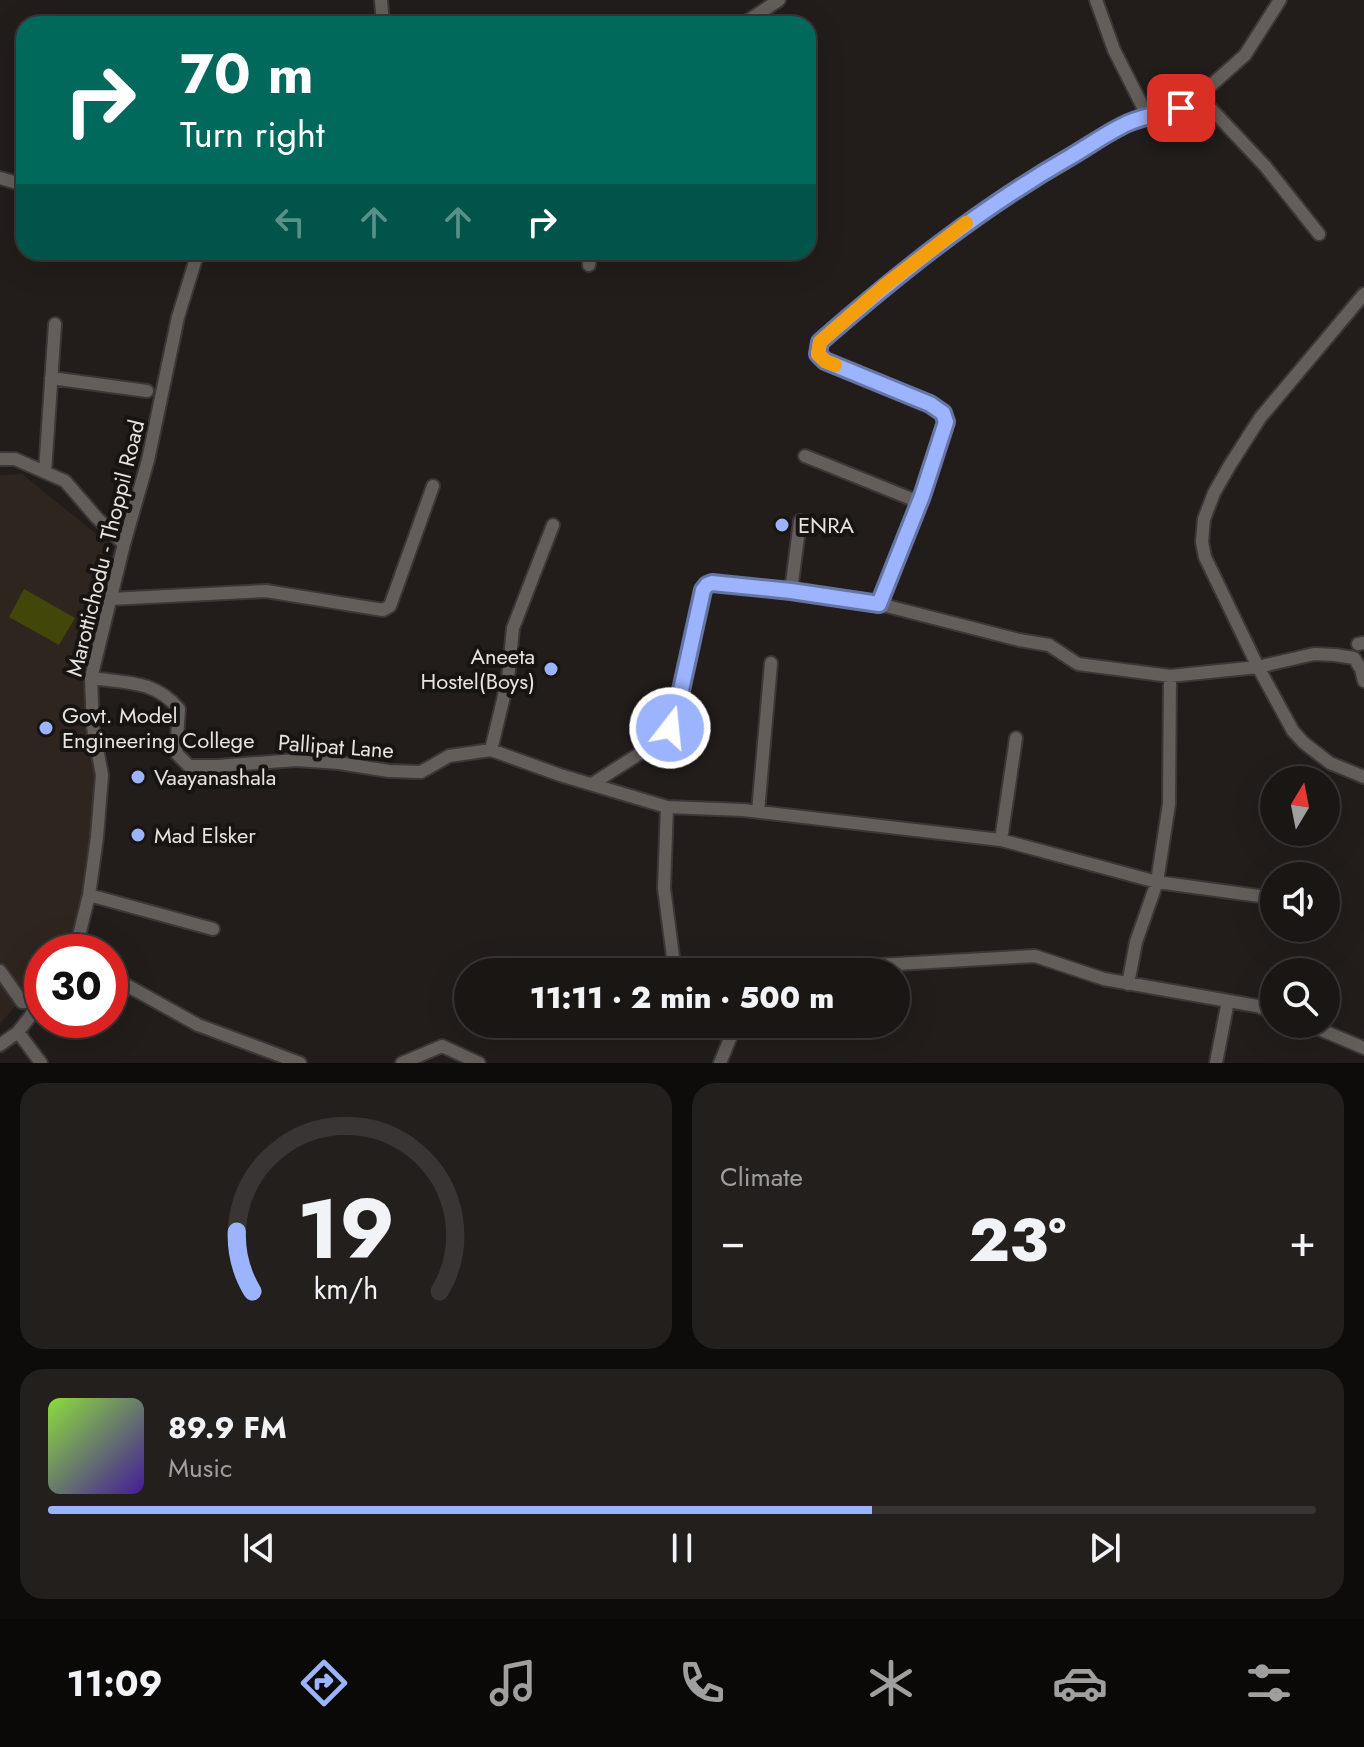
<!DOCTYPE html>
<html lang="en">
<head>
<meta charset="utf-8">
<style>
  :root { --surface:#1a1614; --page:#231f1d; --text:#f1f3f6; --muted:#9f9fa0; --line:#383534; --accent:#9cb4fd }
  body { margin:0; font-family:Jost,sans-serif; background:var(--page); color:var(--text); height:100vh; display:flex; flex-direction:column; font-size:30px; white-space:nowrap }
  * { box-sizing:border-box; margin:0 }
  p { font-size:26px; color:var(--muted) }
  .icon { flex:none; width:44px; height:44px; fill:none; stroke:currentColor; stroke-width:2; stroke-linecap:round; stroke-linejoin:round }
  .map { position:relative; height:1063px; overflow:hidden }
  .sheet { display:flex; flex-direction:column; gap:20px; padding:20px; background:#0e0c0b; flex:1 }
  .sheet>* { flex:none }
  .guide { position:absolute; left:16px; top:16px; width:800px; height:244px; border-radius:24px; box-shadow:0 8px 32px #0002,0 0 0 2px var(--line); background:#00695c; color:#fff; overflow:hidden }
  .needle { width:52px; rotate:10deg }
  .buttons { position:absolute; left:1260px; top:766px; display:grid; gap:16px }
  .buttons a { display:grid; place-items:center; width:80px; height:80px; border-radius:50%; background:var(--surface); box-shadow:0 8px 32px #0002,0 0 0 2px var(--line); font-size:40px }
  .speed { position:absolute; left:24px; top:934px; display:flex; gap:16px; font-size:40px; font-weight:700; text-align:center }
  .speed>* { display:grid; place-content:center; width:104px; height:104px; border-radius:50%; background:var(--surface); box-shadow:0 8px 32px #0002,0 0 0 2px var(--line); line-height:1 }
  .speed .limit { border:12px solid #d22; background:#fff; color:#111 }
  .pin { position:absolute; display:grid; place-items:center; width:68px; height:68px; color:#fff; margin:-34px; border-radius:16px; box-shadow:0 4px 12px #0006 }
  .me { position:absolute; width:88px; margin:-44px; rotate:16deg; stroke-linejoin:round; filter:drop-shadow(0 0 6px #0008) }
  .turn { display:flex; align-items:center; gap:28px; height:168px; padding:0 32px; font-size:36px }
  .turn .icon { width:104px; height:104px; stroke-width:2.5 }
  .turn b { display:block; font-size:56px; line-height:68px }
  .lanes { display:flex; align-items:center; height:76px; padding:0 32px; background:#0003; justify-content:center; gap:40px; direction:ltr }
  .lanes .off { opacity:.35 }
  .big { font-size:60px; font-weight:800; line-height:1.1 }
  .sheet .card { flex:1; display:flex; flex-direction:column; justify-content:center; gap:12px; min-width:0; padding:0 28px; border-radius:24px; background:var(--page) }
  .sheet .dial { align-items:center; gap:0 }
  .dial svg { height:208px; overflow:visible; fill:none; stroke:var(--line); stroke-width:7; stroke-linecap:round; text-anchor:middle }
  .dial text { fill:var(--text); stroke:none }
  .song { display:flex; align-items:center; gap:24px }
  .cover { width:96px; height:96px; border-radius:12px; background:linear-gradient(135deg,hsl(90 70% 55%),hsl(260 70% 35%)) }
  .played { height:8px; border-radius:4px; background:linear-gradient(90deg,var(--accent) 65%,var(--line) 65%) }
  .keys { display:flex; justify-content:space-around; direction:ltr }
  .heat { display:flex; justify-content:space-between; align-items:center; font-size:44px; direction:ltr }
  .sheet .tiles { flex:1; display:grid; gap:20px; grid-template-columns:1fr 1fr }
  .card:last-child { grid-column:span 2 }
  .trip { position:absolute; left:454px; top:958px; width:456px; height:80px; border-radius:40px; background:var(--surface); box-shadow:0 8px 32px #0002,0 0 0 2px var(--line); font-weight:800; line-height:80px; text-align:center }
  .dock { display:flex; height:128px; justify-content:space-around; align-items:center; background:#0a0908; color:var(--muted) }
  .dock .icon { width:56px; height:56px }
  .dock .active { color:var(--accent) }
  .dock b { font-size:36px; color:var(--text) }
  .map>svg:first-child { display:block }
</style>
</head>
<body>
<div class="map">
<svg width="1364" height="1063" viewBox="0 0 1364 1063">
  <rect width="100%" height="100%" fill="#221d1a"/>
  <path fill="#2f251f" d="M22,474L111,546L83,679L100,777L78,935L62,952H42V974L0,1024V475Z"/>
  <path fill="#424609" d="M24,589L75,618L59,645L9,617Z"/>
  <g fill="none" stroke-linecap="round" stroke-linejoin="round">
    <g stroke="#3b3736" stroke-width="16">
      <path id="minor" d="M381,0L383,24
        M1096,0L1114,50L1148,117
        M743,24L779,0
        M1199,96L1265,166L1319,234
        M0,178L24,185
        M589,265L590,252
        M1364,294L1260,418L1230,465L1214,493L1204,519L1202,542L1205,557L1258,667L1293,731L1304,743L1330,763L1364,777
        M51,378L147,391
        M805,456L919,502
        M0,459H15L65,481L97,518L124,544
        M45,472L55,324
        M791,591L800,521
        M110,599L266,591L383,610L390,606L433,486
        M879,604L922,496L946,422L943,413L930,404L825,361L818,354L820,342L884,286L925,255L966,223L1042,173L1128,123L1181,108L1199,96L1245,55L1280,0
        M1358,644L1364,643
        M91,678C126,683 155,680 179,709L176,753L189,766H218L296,760L339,763L389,771L421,772L449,756L491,750L560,775L667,807L743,810L1001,840L1157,882L1274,898
        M491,750L508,679L513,628L553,525
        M592,784L664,738L670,728L678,704L703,590L707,585L712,583L791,591L879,604L1019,640L1049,645L1078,664L1170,676L1258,667L1314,654L1335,655L1354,658L1361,669L1364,681
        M667,807L664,888L675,972
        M758,812L771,663
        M1001,840L1016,738
        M89,895L213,929
        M75,952L89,895L97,837L102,775L93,727L91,678L124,544L148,460L178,317L198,252
        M0,971L22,1002L42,1001
        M792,972L810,969L1035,956L1104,979L1257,1006L1274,1012
        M110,979L128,986L198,1025L300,1063
        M1128,984L1136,942L1157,882L1169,804L1170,676
        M713,1024L730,1039
        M1307,1024L1364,1048
        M18,1032L41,1063
        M0,1045L18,1032L42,1001
        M402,1063L442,1046L479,1063
        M720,1063L736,1024
        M1216,1063L1228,1001"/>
    </g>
    <use href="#minor" stroke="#645e5b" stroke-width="12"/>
  </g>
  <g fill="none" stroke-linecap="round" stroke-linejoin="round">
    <g stroke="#6575a4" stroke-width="20">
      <path id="route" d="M670,728L678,704L703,590L707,585L712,583L791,591L879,604L922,496L946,422L943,413L930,404L825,361L818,354L820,342C898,274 979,209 1070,157C1089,146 1108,132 1128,123C1144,116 1163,113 1181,108"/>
    </g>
    <use href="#route" stroke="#9cb4fd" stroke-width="14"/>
    <path stroke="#f59e0b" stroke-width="14" d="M835,365L825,361L818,354L820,342L884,286L966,223"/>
  </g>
  <g fill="#9cb4fd" stroke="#181411" stroke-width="3">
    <circle cx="782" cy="525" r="8"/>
    <circle cx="551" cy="669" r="8"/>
    <circle cx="46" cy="728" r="8"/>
    <circle cx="138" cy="777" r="8"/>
    <circle cx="138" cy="835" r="8"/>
  </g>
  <g text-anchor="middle" stroke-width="8" stroke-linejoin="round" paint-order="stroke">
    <g font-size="22" fill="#e6e3e1" stroke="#181411" text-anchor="start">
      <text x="798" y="533">ENRA</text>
      <text x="535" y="664" text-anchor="end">Aneeta<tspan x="535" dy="25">Hostel(Boys)</tspan></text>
      <text x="62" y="723">Govt. Model<tspan x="62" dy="25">Engineering College</tspan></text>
      <text x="154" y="785">Vaayanashala</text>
      <text x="154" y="843">Mad Elsker</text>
    </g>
    <g font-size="22" fill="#e6e3e1" stroke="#181411">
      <text transform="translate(105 548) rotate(-76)" y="8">Marottichodu - Thoppil Road</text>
      <text transform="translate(336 746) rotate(4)" y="8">Pallipat Lane</text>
    </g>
  </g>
</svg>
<div class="buttons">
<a><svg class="needle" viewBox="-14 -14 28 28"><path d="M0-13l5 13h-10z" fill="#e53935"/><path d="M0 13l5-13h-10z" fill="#9f9fa0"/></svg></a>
<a><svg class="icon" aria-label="sound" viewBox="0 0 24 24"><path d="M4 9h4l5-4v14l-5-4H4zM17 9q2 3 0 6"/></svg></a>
<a><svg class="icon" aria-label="search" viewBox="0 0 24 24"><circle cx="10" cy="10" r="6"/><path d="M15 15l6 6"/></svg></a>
</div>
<div class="speed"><div class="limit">30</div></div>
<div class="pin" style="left:1181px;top:108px;background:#d93025"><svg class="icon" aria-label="arrive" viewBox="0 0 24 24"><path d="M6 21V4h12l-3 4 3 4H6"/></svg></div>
<svg class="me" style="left:670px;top:728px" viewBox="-20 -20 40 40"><circle r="17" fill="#9cb4fd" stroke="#fff" stroke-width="3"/><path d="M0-11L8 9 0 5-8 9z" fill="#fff"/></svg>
<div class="trip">11:11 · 2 min · 500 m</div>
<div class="guide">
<div class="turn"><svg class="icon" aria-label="right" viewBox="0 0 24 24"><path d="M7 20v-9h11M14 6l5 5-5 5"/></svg><div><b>70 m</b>Turn right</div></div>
<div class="lanes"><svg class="icon off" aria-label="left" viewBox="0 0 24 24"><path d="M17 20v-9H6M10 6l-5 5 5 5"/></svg><svg class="icon off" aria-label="ahead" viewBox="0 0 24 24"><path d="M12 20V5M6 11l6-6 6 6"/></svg><svg class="icon off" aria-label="ahead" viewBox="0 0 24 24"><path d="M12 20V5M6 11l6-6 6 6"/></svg><svg class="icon" aria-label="right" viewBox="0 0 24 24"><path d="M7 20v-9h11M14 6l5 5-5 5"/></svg></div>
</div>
</div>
<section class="sheet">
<div class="tiles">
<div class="card dial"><svg viewBox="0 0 100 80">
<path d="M14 69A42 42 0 1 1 86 69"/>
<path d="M14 69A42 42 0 0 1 8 46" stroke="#9cb4fd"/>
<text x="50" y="56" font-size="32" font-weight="700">19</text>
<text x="50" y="72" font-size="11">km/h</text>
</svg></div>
<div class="card"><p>Climate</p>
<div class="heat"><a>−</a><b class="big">23°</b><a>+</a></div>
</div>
<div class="card">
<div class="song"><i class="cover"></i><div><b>89.9 FM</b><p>Music</p></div></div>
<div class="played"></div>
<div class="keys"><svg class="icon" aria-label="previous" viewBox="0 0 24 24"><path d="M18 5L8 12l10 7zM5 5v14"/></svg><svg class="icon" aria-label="pause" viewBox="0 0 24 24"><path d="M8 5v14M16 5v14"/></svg><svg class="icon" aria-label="next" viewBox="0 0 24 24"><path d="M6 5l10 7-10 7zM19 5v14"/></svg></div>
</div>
</div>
</section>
<nav class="dock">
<b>11:09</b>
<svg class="icon active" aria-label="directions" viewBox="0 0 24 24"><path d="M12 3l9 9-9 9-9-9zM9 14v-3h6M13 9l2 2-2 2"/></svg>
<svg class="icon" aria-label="music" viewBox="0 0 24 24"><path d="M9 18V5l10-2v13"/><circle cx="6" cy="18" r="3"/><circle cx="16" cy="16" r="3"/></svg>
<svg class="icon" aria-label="phone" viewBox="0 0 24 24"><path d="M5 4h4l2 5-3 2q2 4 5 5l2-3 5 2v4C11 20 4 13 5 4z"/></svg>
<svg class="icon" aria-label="climate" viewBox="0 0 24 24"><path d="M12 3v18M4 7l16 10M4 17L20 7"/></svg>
<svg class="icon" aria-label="car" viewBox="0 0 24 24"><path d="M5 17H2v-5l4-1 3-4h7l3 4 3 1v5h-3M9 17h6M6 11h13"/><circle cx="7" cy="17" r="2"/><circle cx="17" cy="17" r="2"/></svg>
<svg class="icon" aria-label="filters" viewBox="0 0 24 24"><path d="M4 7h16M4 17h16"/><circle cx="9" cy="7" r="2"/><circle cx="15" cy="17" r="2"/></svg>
</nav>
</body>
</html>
